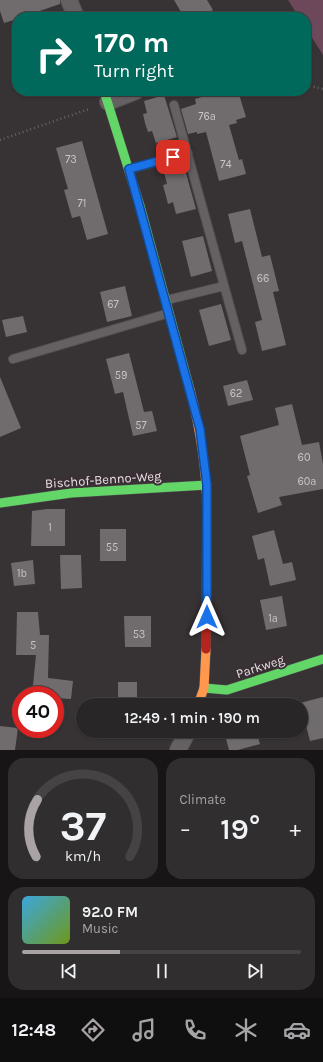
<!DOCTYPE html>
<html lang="en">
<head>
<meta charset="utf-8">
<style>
  :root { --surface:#292627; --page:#312e2f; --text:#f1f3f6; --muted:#a5a5a7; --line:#454344; --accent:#a9a3a6 }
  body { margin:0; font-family:Karla,sans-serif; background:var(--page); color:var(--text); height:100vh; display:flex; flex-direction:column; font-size:15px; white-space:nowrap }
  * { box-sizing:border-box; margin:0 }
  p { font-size:13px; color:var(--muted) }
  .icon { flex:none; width:22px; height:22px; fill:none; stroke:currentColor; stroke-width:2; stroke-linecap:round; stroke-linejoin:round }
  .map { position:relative; height:750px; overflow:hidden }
  .drawer { display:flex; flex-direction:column; gap:8px; padding:8px; background:#171515; flex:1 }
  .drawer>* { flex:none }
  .guide { position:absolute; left:12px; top:12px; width:299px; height:84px; border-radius:16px; box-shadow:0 1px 3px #0004,0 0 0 1px var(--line); background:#00695c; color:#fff; overflow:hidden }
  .speed { position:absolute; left:12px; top:686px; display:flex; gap:8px; font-size:20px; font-weight:700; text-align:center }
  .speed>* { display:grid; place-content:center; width:52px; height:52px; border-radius:50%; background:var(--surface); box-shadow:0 1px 3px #0004,0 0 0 1px var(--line); line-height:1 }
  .speed .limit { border:6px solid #d22; background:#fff; color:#111 }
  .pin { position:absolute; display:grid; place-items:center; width:34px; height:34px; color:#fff; margin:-17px; border-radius:8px; box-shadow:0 2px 6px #0006 }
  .me { position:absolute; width:44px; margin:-22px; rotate:0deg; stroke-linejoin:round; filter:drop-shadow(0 0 3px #0008) }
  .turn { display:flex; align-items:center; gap:14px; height:84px; padding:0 16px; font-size:18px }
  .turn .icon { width:52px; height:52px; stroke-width:2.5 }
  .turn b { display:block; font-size:28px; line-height:34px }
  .big { font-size:30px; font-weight:600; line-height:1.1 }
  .drawer .card { flex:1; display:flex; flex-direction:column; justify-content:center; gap:6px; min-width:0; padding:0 14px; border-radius:16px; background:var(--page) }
  .drawer .dial { align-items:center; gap:0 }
  .dial svg { height:104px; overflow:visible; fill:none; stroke:var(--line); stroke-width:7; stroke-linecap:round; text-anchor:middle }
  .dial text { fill:var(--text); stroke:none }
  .song { display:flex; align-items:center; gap:12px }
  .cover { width:48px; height:48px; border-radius:6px; background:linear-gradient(135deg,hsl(200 70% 55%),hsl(80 70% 35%)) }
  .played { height:4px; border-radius:2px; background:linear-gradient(90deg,var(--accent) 35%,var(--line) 35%) }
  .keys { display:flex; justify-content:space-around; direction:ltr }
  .heat { display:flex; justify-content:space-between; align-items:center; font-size:22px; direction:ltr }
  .drawer .tiles { flex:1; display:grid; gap:8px; grid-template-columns:1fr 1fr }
  .card:last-child { grid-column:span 2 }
  .trip { position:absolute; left:76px; top:698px; width:232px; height:40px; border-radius:20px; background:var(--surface); box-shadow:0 1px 3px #0004,0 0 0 1px var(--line); font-weight:600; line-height:40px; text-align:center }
  .tabs { display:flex; height:64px; justify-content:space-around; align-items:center; background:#100f10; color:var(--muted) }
  .tabs .icon { width:28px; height:28px }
  .tabs .on { color:var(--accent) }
  .tabs b { font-size:18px; color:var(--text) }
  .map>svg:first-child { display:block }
</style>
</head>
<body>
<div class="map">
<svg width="323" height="750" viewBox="0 0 323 750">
  <rect width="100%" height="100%" fill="#373234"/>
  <path fill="#6d485a" d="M288,0H323V55L306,28V17H299Z"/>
  <path fill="#706c6e" d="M0,0H60V4L22,17H17V19L4,23L0,11Z
    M174,0H207L213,10L201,17H184Z
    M208,91H238L246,117L236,120L237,123L229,125L239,160L242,159L246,174L219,181L206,132L197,134V132L188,134L181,109L196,104L195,99L209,95Z
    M164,95L177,137L156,143L152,131L148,132L145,123L143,114L147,113L144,101Z
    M82,141L108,234L87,240L80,216L72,218L64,190L68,189L56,148Z
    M184,166L196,209L176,214L173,202L168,204L163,185L167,184L164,172Z
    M250,209L262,257L270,255L279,291L273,292L286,345L262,351L255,322L262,320L242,241L235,243L228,214Z
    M203,236L212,271L191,277L182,241Z
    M125,286L132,316L107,322L100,292Z
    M221,304L231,340L209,346L199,310Z
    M23,316L27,332L6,337L2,320Z
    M129,353L144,412L152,411L157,431L133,436L123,392L115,394L106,359Z
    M0,377L21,428L0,437Z
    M247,380L253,400L228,406L223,386Z
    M292,404L302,445L319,442L323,464V489L279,497L282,505L258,513L247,476L250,475L240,436L279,425L275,408Z
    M47,509H65V546H31L32,511Z
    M100,529H126V561H100Z
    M274,530L283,564L292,562L296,580L270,586L264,558L258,560L252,536Z
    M60,555H81L82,588L61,589Z
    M33,560L35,584L14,586L11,563Z
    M282,596L287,626L266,630L260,600Z
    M17,612H38L40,635H49L48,678L73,681L71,699L55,698V695H32L36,655H16Z
    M124,616H151V647H125Z
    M118,682H137V705H118Z
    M323,697V738L310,741L300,703Z
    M0,726L18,728L15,750H0Z
    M224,731H256L260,744L238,750H229Z"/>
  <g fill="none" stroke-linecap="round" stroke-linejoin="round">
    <g stroke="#534e50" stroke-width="10">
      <path id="lane" d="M174,105L242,350
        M130,169L188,153
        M167,300L224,286
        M13,359L169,313"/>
    </g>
    <g stroke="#534e50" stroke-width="18">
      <path id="street" d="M69,0L76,17
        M108,102L136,91
        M178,750L188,731"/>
    </g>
    <g stroke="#534e50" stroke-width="10">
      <path id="fast" d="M104,91L140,206L190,390
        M0,503L71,493L207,485
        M204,688L227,690L323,659"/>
    </g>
    <g stroke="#534e50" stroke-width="10">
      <path id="slow" d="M190,390C201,432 207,471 207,515
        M198,705L204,688L206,649"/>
    </g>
    <g stroke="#534e50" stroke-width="10">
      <path id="jam" d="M206,649L207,515"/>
    </g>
    <path stroke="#676465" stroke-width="2.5" stroke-dasharray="1 3" stroke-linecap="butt" d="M306,85L323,89
      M0,140L89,109"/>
    <use href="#lane" stroke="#656163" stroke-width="8"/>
    <use href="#street" stroke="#656163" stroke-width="16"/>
    <use href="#fast" stroke="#63d668" stroke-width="9"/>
    <use href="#slow" stroke="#ff974d" stroke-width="9"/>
    <use href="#jam" stroke="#b3261e" stroke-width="9"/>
  </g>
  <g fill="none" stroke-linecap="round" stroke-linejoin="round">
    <g stroke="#114b97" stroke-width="10">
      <path id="route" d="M173,157L129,169L200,429L207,485V617"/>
    </g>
    <use href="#route" stroke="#1a73e8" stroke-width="7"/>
  </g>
  <g text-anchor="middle" stroke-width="4" stroke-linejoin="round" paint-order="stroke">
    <g font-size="11" fill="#c9c3c6">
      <text x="207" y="120">76a</text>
      <text x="71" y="163">73</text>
      <text x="226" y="168">74</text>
      <text x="82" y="207">71</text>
      <text x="263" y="282">66</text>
      <text x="113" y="308">67</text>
      <text x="121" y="379">59</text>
      <text x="236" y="397">62</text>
      <text x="141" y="429">57</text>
      <text x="304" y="461">60</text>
      <text x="307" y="485">60a</text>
      <text x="50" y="531">1</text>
      <text x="112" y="551">55</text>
      <text x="22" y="577">1b</text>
      <text x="273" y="622">1a</text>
      <text x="139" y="638">53</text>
      <text x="33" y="649">5</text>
    </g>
    <g font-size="13" fill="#e7e0e3" stroke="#3a2f34">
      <text transform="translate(103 479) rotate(-4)" y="5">Bischof-Benno-Weg</text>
      <text transform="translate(260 666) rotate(-18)" y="5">Parkweg</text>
    </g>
  </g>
</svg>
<div class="speed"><div class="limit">40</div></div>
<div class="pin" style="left:173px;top:157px;background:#d93025"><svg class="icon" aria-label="arrive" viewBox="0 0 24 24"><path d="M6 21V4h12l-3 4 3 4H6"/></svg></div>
<svg class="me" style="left:207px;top:617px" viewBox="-20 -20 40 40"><path d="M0-17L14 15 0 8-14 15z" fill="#1a73e8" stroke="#fff" stroke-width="4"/></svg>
<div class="trip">12:49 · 1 min · 190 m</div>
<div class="guide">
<div class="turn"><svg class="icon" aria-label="right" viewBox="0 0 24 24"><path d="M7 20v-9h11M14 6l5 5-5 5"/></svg><div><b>170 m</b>Turn right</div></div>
</div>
</div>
<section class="drawer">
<div class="tiles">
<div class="card dial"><svg viewBox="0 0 100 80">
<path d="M14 69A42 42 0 1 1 86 69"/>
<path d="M14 69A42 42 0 0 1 15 25" stroke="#a9a3a6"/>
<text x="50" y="56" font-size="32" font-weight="700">37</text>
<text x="50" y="72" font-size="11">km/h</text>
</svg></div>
<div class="card"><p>Climate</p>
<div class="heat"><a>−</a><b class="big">19°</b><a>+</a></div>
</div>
<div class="card">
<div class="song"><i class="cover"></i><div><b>92.0 FM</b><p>Music</p></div></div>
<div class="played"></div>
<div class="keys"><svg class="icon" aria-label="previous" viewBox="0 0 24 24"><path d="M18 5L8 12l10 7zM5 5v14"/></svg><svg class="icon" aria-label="pause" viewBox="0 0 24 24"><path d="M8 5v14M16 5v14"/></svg><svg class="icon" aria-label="next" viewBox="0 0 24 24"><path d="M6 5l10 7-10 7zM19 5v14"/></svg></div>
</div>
</div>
</section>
<nav class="tabs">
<b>12:48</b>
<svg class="icon on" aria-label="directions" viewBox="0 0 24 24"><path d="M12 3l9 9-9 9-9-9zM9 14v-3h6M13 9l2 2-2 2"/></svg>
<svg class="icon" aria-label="music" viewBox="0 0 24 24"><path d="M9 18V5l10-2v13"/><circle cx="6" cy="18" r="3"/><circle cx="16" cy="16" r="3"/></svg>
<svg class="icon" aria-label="phone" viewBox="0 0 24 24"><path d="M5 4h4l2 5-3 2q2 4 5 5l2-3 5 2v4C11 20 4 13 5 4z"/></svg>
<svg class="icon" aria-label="climate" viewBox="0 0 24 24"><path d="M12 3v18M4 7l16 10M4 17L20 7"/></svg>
<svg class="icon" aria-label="car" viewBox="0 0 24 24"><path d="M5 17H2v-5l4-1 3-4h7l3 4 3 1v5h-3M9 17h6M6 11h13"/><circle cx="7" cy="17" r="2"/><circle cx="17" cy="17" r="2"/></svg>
</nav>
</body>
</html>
